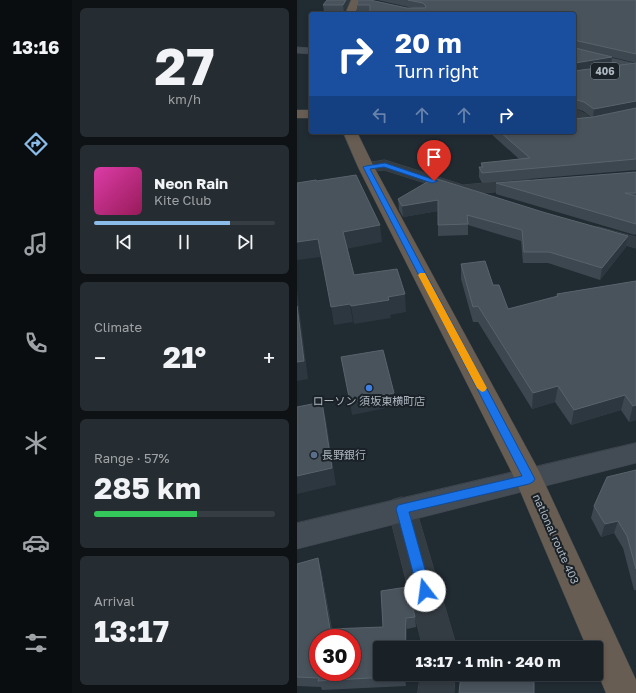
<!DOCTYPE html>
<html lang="en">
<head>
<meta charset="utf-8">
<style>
  :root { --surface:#192026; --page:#262d32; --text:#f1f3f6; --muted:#9fa3a7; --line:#373e43; --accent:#8abbe9 }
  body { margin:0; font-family:"Golos Text","Noto Sans JP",sans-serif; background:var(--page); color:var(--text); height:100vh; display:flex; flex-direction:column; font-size:15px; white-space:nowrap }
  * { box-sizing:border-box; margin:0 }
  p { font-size:13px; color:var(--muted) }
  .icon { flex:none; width:22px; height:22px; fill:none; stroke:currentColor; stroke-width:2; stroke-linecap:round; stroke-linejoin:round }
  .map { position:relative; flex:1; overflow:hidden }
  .panel { display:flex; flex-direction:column; gap:8px; padding:8px; background:#0e1215; width:225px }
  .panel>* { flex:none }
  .guide { position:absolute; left:12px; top:12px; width:267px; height:122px; border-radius:4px; box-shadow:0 2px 6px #0003,0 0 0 1px var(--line); background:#1a4fa0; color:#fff; overflow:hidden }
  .speed { position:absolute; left:12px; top:629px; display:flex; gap:8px; font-size:20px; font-weight:700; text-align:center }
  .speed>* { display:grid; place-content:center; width:52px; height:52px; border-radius:50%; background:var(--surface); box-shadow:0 2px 6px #0003,0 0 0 1px var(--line); line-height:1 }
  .speed .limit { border:6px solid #d22; background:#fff; color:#111 }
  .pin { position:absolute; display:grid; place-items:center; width:34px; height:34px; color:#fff; margin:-41px -17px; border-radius:50% 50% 50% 0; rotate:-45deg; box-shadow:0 0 4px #0007 }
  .pin .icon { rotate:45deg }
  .me { position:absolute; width:44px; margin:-22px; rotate:345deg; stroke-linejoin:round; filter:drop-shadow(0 0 3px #0008) }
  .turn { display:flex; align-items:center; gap:14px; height:84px; padding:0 20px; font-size:18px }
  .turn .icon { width:52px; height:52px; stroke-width:2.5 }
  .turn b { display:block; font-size:28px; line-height:34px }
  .lanes { display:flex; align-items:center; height:38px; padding:0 20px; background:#0003; justify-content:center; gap:20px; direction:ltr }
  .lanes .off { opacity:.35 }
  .big { font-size:30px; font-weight:700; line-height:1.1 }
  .panel .card { flex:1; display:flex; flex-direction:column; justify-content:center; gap:6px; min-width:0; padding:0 14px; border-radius:6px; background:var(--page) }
  .panel .dial { align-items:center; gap:0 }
  .dial b { font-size:52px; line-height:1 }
  .song { display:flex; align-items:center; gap:12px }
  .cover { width:48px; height:48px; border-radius:6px; background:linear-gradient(135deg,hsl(320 70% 55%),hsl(330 70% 35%)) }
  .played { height:4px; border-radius:2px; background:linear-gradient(90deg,var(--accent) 75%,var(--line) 75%) }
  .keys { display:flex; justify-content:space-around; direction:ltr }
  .heat { display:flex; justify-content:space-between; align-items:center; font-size:22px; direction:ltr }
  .charge { height:6px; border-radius:3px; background:linear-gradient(90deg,#34c759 57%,var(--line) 0) }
  .trip { position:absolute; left:76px; top:641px; width:230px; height:40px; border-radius:4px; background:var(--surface); box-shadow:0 2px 6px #0003,0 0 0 1px var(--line); font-weight:700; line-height:40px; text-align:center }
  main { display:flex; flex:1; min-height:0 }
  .dock { display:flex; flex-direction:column; width:72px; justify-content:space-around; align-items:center; background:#0a0d0f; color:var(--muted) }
  .dock .icon { width:28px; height:28px }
  .dock .selected { color:var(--accent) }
  .dock b { font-size:18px; color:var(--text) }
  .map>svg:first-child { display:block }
</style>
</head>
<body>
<main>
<nav class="dock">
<b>13:16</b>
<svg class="icon selected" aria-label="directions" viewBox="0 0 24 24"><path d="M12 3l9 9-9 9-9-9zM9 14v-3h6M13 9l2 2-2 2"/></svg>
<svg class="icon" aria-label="music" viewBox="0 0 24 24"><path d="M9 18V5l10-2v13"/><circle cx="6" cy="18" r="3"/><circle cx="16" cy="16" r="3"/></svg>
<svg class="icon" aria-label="phone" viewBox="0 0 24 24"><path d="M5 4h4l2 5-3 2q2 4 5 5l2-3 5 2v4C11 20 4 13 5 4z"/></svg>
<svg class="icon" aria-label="climate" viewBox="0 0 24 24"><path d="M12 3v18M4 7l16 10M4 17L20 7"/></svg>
<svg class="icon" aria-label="car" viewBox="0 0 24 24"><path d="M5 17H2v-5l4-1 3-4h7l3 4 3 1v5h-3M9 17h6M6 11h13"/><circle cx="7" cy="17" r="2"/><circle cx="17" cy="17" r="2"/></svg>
<svg class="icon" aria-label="filters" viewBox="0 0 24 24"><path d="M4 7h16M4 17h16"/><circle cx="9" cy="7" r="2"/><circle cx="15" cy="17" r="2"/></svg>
</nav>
<section class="panel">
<div class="card dial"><b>27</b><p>km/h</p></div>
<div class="card">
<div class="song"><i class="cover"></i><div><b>Neon Rain</b><p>Kite Club</p></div></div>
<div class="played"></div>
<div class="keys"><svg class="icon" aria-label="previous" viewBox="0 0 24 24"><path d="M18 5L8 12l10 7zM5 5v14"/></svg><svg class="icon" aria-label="pause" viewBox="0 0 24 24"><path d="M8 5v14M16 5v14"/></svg><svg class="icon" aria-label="next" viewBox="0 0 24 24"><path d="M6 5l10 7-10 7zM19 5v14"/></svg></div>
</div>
<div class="card"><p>Climate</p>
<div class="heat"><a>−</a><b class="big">21°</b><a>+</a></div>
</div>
<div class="card"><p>Range · 57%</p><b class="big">285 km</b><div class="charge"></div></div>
<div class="card"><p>Arrival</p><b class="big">13:17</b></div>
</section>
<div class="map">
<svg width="339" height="693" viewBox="0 0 339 693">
  <rect width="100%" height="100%" fill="#212b32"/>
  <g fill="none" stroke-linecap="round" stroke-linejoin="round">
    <g stroke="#3e454d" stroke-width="1">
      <path id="street" d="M277,109C284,111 293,116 297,122L295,125H285L277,119Z
        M88,160L166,185L229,179L235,181L237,184L235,187L229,189L166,195L87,170L69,172L64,170L61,167L64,164Z
        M302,227L339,237V248L296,236L293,232L296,228Z
        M105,497L115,500L119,509L160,648H126L91,509L95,500Z
        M124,674H158L157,693H121Z"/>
    </g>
    <g stroke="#3e454d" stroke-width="1">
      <path id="secondary" d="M0,47L14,48V54L0,53Z
        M277,49L339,64V70L277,55Z
        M339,443V463L0,549V523Z"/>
    </g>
    <g stroke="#3f474d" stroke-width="1">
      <path id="highway" d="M54,0H63L58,14H48Z
        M0,110H14V118H0Z
        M46,132H60L77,167L242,471L339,680V693H309L299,669V648H290L218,479L61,167Z"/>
    </g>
    <use href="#street" fill="#343c43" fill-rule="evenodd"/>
    <use href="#secondary" fill="#434c55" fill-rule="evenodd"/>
    <use href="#highway" fill="#685d52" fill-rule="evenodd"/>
  </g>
  <path fill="#3d4750" d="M30,0H53L47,12H27L26,5Z
    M61,0L110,8H116L80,0H339V63L278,48L314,66L279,71L339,63V170L185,183L182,177V167H184V163L222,159L192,132H277L278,118L294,117L286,111L277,108V14L60,12V5Z
    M339,172V234L338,235L199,194V183Z
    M101,199L249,213L331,236L329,247L303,280L251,263H226L224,241L171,225V235L141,236V211L106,217L102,210Z
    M164,264L196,285L211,309L259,297L260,294L339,281V420L332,422L324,410L274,425L258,402L235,409L181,322H176L164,279Z
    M339,470V590H337L326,548L317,533L304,537L294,518L297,506Z
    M0,564L24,569L35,629L86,627L84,591L118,617L119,627L110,629V648H83V674H109V686L25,690L24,687L0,686Z"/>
  <path fill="#2c373f" d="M49,0H53L47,12L46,5Z
    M315,57L314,66L277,71L278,63Z
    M339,101V109L296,118L297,109Z
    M279,112L278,121L277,122V113Z
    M141,200V211L106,217L105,206Z
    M83,225L85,242L49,249L46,232Z
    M331,236L329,247L303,280L305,268Z
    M21,239L24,257L0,260V242Z
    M0,290L11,379L0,381Z
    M108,294L109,312L93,315L94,318L57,324L54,306L91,297Z
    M53,304L56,322L37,325L34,307Z
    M261,386L258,402L235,409L236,393Z
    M97,393L99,406L55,415L53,402Z
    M328,395L324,410L274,425L277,410Z
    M25,402L29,419L39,485L0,494V476Z
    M339,405V420L332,422L336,406Z
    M321,521L317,533L304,537L308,524Z
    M21,558L24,569L36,638L33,629Z
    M109,618L110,629V648H108Z
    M107,674H109V686L107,676Z"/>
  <path fill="#49535c" stroke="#59636c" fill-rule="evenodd" d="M30,0H49L46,5H26Z
    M61,0H73L110,8H128L129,6L126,3L111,0H339V54L277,40V14H73V5H60Z
    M277,41L278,48L315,57L278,63L277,71Z
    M339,63V101L297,109L287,102L277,99V102V71Z
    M339,108V159L185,173L182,167H186L184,163L233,158L203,132H277V117V119L296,117Z
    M339,172V193H328L339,196V224L199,183Z
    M59,175L83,225L46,232L57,275L100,269L108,294L91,297L92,300L54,306L53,304L34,307L21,239L0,242V183L19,180L20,181Z
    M137,178L249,213L331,236L305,268L252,252H227L225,230L170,215L171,224L141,225V200L105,206L101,199Z
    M188,261L196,285H202L211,309L261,296L260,294L339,281V405L336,406L328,395L277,410L261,386L236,393L181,306L176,307L164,264Z
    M0,306L7,361L0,362Z
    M86,350L97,393L53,402L44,357Z
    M25,402L35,468L0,476V407Z
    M339,470V569L330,536L321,521L308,524L297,506L310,477Z
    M21,558L33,629L86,627L84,591L110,587L118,617L109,618L108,648H83V674H107V676L21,681L22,678L0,677V564ZM21,638H55V672H21Z
    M166,646L196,648H166Z
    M164,674H237V693H162Z"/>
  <path fill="#1a73e8" stroke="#114b97" d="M88,163L141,181L135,183L87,167L73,169L238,479L236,482L232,484L112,512L134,591L132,595L128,597L123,595L121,591L99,509L101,505L225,476L66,167L69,166Z"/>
  <path fill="#f59e0b" d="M123,273H128L129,275L190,388L188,391L185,392L180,388L121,275Z"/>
  <circle fill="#3f7fe0" stroke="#1a2127" stroke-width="1.5" cx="72" cy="388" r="4"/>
  <circle fill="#5c6f8a" stroke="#1a2127" stroke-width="1.5" cx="17" cy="455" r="4"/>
  <g text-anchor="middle" stroke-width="4" stroke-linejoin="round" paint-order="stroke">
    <rect fill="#1a2127" stroke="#828a92" stroke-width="1" x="294" y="63" width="28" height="16" rx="3"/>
    <g font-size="10" font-weight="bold" fill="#aeb7c0">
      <text x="308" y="75">406</text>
    </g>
    <g font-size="11" fill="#aeb7c0" stroke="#1a2127">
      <text x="72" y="405">ローソン 須坂東横町店</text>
      <text x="25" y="459" text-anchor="start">長野銀行</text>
    </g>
    <g font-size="11" fill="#aeb7c0" stroke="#1a2127">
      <text transform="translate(259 539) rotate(66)" y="4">national route 403</text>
    </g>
  </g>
</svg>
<div class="speed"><div class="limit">30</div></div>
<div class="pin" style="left:137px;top:181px;background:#d93025"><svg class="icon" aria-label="arrive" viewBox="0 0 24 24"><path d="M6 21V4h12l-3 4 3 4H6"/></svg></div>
<svg class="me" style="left:128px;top:591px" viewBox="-20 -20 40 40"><circle r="19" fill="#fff"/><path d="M0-13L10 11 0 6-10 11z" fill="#1a73e8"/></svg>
<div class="trip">13:17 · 1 min · 240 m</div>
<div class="guide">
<div class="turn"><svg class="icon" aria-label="right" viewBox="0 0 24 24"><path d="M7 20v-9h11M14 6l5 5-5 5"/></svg><div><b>20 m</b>Turn right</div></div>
<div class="lanes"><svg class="icon off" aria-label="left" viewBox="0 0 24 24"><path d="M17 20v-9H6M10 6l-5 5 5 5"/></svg><svg class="icon off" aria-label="ahead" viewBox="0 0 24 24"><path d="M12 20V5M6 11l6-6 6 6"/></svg><svg class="icon off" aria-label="ahead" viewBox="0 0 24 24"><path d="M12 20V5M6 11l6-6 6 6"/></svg><svg class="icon" aria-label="right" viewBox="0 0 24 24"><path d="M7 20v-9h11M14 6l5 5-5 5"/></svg></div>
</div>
</div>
</main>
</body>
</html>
